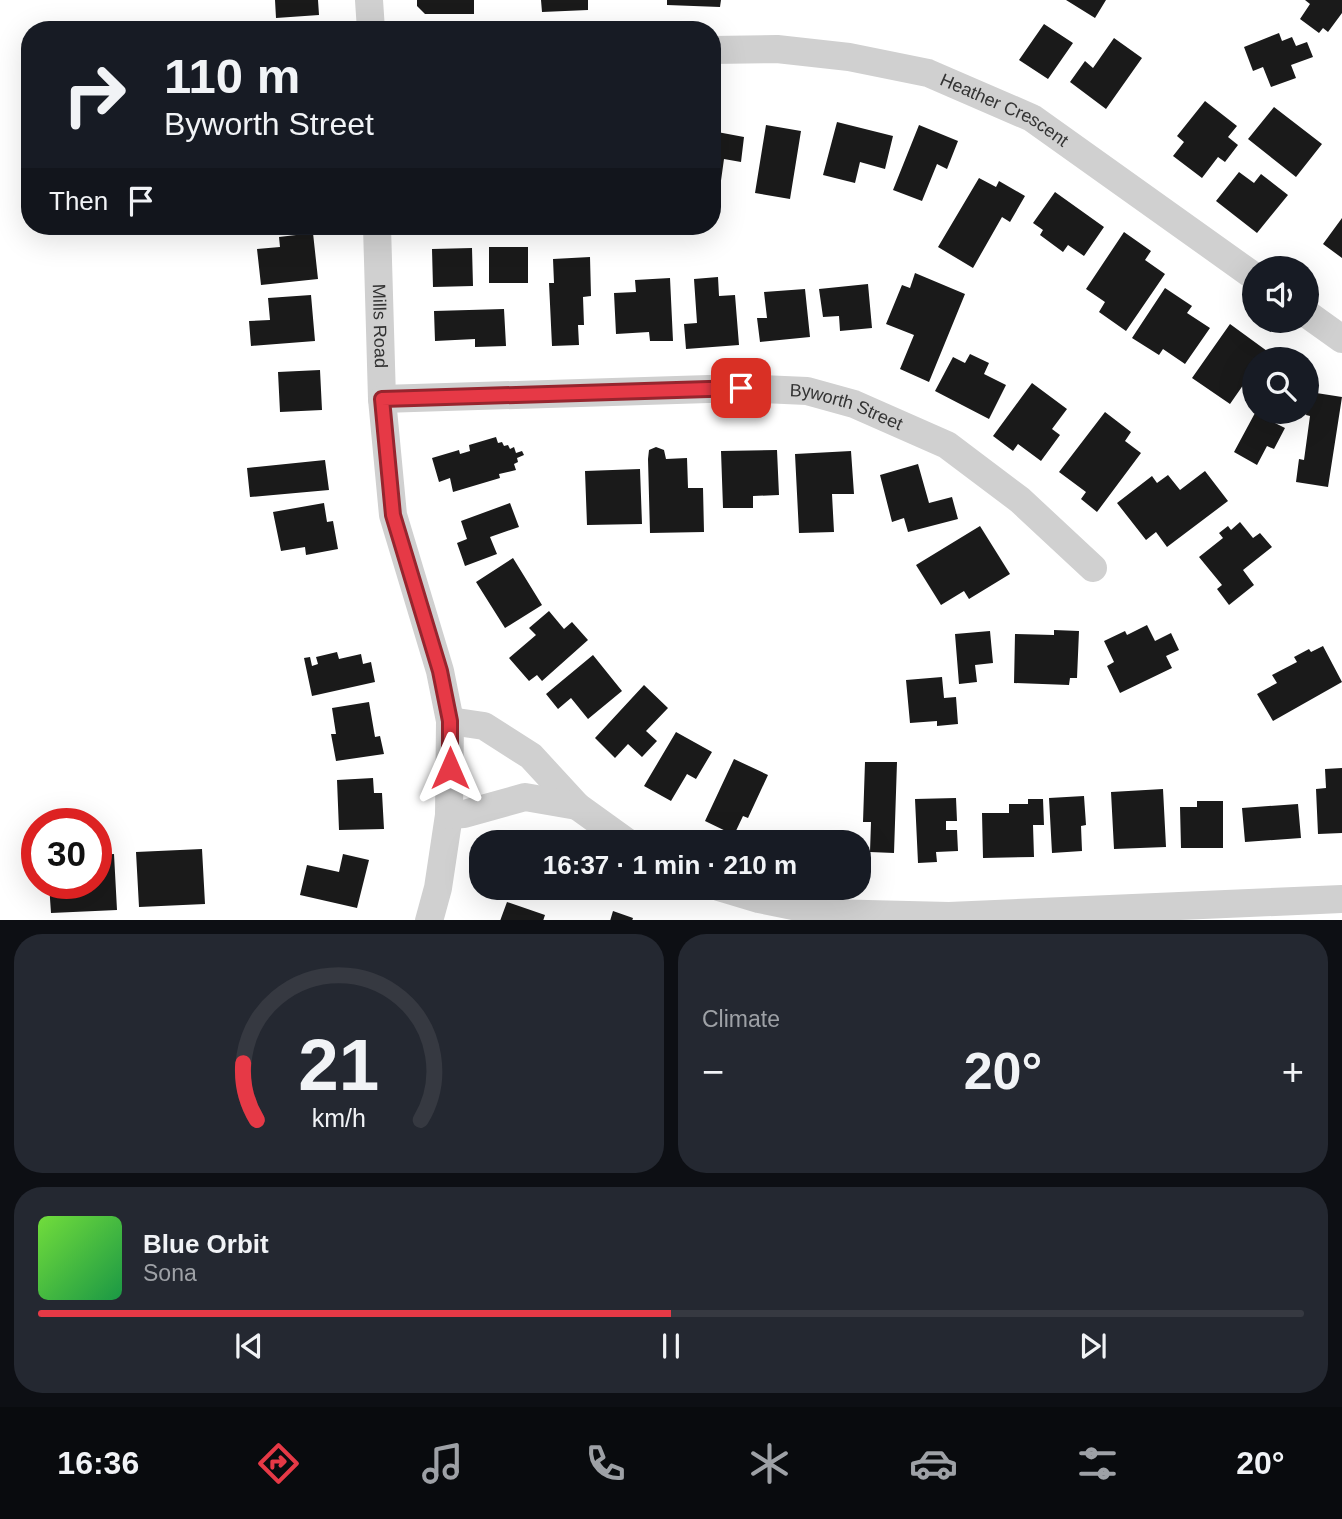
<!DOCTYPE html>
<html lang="en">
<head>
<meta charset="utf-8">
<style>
  :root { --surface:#171b24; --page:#242831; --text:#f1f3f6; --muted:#9ea1a6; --line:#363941; --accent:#e63946 }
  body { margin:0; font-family:Helvetica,sans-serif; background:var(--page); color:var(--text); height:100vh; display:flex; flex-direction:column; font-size:26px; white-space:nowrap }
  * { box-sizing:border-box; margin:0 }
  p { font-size:23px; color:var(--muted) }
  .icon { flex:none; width:38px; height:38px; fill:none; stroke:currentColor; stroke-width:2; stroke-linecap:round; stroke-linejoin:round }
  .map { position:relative; height:920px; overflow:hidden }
  .drawer { display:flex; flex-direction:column; gap:14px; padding:14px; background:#0d0f14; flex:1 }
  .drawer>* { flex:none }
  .top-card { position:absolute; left:21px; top:21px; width:700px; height:214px; border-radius:28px; box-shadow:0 7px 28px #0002; background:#171b24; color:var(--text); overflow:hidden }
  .fabs { position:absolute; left:1242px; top:256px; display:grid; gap:14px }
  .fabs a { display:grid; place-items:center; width:77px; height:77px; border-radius:50%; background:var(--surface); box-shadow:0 7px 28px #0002; font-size:35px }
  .speed { position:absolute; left:21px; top:808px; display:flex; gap:14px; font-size:35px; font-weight:700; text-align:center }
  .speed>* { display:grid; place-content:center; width:91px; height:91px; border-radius:50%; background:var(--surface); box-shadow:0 7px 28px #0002; line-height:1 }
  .speed .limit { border:10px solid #d22; background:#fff; color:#111 }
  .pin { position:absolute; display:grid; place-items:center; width:60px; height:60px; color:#fff; margin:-30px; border-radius:14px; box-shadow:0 4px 10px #0006 }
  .me { position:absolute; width:77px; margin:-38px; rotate:0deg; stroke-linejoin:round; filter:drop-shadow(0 0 5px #0008) }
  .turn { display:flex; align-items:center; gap:24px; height:147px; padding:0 28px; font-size:32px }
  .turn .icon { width:91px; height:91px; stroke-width:2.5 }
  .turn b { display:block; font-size:49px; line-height:60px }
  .then { display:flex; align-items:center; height:66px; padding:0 28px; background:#0003; gap:14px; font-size:26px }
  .big { font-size:52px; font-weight:600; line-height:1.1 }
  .drawer .widget { flex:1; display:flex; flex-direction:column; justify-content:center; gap:10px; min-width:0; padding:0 24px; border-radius:28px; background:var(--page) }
  .drawer .dial { align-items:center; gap:0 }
  .dial svg { height:182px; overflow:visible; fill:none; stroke:var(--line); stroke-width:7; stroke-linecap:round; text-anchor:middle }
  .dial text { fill:var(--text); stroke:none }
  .song { display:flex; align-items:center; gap:21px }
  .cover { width:84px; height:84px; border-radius:10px; background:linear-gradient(135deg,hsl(100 70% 55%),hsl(140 70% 35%)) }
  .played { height:7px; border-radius:4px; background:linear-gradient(90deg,var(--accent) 50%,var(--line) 50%) }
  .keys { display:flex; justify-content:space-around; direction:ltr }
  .heat { display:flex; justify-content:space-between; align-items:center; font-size:38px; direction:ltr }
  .drawer .tiles { flex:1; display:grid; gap:14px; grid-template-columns:1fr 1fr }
  .widget:last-child { grid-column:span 2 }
  .trip { position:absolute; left:469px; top:830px; width:402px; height:70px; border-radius:28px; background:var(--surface); box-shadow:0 7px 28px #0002; font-weight:600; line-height:70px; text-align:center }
  .tabs { display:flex; height:112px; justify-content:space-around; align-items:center; background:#090b0e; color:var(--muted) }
  .tabs .icon { width:49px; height:49px }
  .tabs .on { color:var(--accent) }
  .tabs b { font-size:32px; color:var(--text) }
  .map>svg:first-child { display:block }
</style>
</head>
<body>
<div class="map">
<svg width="1342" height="921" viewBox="0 0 1342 921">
  <rect width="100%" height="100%" fill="#fff"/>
  <path fill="#1a1a1a" d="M275,0H318L319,15L276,18Z
    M417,0H474V14H425L417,6Z
    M541,0H588V10L542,12Z
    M667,0H721L720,7L667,5Z
    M1066,0H1106L1095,18Z
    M1305,0H1342V13L1328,32L1323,28L1319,33L1300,19L1310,4Z
    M1044,24L1073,43L1048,79L1019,60Z
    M1279,33L1282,41L1292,37L1296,46L1307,42L1313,57L1291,65L1296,78L1271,87L1263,67L1253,71L1244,47Z
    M1114,38L1142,58L1106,109L1070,82L1085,61L1093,68Z
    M1205,101L1237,126L1228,137L1238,145L1225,162L1218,157L1202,178L1173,156L1184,142L1177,136Z
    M1274,107L1322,144L1296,177L1248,139Z
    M837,122L893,136L885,169L860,162L855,183L823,175Z
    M766,125L801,131L790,199L755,193Z
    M919,125L958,141L947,169L937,164L922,201L893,190Z
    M712,131L744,137L741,162L724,159L719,195L712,194Z
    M1239,172L1254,183L1261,174L1288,195L1257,233L1216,201Z
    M979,178L996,187L999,181L1025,196L1010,222L1002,217L973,268L938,247Z
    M1055,192L1104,227L1084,256L1068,245L1063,252L1040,235L1043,230L1033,223Z
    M1342,218V258L1323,244Z
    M1124,232L1151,251L1145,260L1165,274L1126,331L1099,312L1105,302L1086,289Z
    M313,233L318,279L261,285L257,249L280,247L279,237Z
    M489,247H528V283H489Z
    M472,248L473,286L433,287L432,249Z
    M590,257L591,296L583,297L584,325H578L579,345L552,346L549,283H554L553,259Z
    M915,273L965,294L929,382L900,369L914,335L886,324L902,285L910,288Z
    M718,277L719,296L735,295L739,345L686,349L684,324L697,323L694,279Z
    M670,278L673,341H650L649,332L616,334L614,293L636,292L635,280Z
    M868,284L872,328L840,331L839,316L823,317L819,289Z
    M1165,288L1192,306L1187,313L1210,328L1185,364L1163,349L1159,355L1132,338Z
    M805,289L810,337L760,342L757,318H767L764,292Z
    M311,295L315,341L251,346L249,321L270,320L268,298Z
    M504,309L506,346L475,347V339L435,341L434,311Z
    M1230,324L1267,351L1262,359H1255V368L1230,404L1192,378Z
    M970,354L989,363L984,374L1006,385L989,419L935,391L953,357L965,363Z
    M320,370L322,410L280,412L278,372Z
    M1032,383L1067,409L1052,429L1060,435L1041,461L1018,444L1013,451L993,436Z
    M1310,392L1342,397L1328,487L1296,482L1299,459L1304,460L1310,416L1306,415Z
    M1105,412L1131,432L1125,441L1141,453L1097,512L1081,499L1086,492L1059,472Z
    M1255,413L1285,428L1274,449L1267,446L1257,465L1234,452Z
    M496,437L498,443L502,442L504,446L508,445L510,449L514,447L516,453L522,451L524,455L517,458L518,462L514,464L516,470L499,474L500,478L453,492L450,478L439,482L432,458L459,450L460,454L470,451L469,445Z
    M656,447L664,450L666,459L687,458L688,488H703L704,532L650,533L648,459L649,450Z
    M777,450L779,495L753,496V508H723L721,451Z
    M851,451L854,494H832L834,532L799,533L795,454Z
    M325,460L329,490L250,497L247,468Z
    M918,464L929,503L952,497L958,519L908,532L904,518L892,522L880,475Z
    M640,469L642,524L587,525L585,471Z
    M1205,471L1228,501L1167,547L1156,532L1146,540L1117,503L1152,476L1157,483L1168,475L1180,490Z
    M324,503L327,522L333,521L338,549L306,555L305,547L281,551L273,512Z
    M510,503L519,527L490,537L497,554L465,566L457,543L467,539L461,521Z
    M1240,522L1253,538L1260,533L1272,547L1243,570L1254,585L1229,605L1217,589L1222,585L1199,557L1223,538L1219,533L1228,526L1231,530Z
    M980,526L1010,574L969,599L964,591L941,605L916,565Z
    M513,558L542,605L505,628L476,582Z
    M549,611L564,629L572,622L588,640L542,681L537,675L529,681L509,658L536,635L529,628Z
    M1147,625L1155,641L1171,633L1179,650L1166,656L1172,668L1120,693L1107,666L1114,662L1104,641L1125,631L1127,635Z
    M1054,630L1079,631L1077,678H1070L1069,685L1014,683L1015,634L1054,635Z
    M990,631L993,663L975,665L977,682L959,684L955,634Z
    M1323,646L1342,682L1273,721L1257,694L1277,683L1272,675L1297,662L1294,657L1309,649L1311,652Z
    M337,652L339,659L361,654L363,664L371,662L375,682L312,696L304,658L310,657L312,666L318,664L316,657Z
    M593,655L622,691L588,719L571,698L558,709L546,694Z
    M942,677L944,698L956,697L958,724L937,726V721L910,723L906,680Z
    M644,685L668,708L646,731L657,741L642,757L628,744L615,758L595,738Z
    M369,702L375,737L380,736L384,754L336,761L331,734H336L332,708Z
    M676,732L712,752L696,779L687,774L671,801L644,786Z
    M734,759L768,775L748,818L743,816L734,835L705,821Z
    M865,762H897L894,853L870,852L871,822H863Z
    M1342,768V833L1318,834L1316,789L1326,788L1325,769Z
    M373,778L374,793H382L384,829L339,830L337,780Z
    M1163,789L1166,847L1114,849L1111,792Z
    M1084,796L1086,825L1081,826L1082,851L1052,853L1049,798Z
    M956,798L957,821H946V830H957L958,851L936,852L937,862L918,863L915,799Z
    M1028,799H1043L1044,825H1033L1034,857L983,858L982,813H1009V804H1028Z
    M1197,801H1223V848H1181L1180,807H1197Z
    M1298,804L1301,838L1245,842L1242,808Z
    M202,849L205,904L139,907L136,852Z
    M114,854L117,910L51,913L49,884H96V855Z
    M343,854L369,860L357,908L300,895L307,865L339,872Z
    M507,902L545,915L543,921H500Z
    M613,911L633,918L632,921H610Z"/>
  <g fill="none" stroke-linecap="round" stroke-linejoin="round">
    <g stroke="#d0d0d0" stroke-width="28">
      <path d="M369,0L371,30"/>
      <path id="s1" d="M712,50L777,49L849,57L928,73L1032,118L1255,277"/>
      <path id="s2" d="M377,226L382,399L393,515L440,671L450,721L449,815L438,888L429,921"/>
      <path d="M1307,314L1342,339"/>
      <path id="s3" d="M382,399L741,388L807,391L854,404L947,445L1020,500L1093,568"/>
      <path d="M450,721L484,726L531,756L577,806L627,842"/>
      <path d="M449,815L464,814L525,797L577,806"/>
      <path d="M719,887L759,899L827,913L949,916L1342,899"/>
    </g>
  </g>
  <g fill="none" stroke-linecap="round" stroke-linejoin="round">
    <g stroke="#96252e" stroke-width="18">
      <path id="route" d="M450,768V721L440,671L393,515L382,399L741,388"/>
    </g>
    <use href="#route" stroke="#e63946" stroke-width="12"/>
  </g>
  <g text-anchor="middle" stroke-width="7" stroke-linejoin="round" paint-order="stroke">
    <g font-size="18" fill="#333" stroke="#fff">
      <text dy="6" stroke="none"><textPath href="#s1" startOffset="303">Heather Crescent</textPath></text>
      <text dy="6" stroke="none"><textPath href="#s2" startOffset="100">Mills Road</textPath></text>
      <text dy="6" stroke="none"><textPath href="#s3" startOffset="467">Byworth Street</textPath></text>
    </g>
  </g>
</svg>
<div class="fabs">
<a><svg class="icon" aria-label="sound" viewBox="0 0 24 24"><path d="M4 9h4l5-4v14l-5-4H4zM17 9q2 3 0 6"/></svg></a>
<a><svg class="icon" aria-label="search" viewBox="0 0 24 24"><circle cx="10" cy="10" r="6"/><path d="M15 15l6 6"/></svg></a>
</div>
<div class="speed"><div class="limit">30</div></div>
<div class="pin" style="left:741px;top:388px;background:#d93025"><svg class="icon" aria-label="arrive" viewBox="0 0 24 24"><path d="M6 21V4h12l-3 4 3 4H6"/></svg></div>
<svg class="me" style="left:450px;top:768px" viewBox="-20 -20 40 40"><path d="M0-17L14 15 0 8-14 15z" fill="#e63946" stroke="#fff" stroke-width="4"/></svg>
<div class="trip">16:37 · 1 min · 210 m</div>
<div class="top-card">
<div class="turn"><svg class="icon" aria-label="right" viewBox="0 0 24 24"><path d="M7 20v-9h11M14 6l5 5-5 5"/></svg><div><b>110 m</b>Byworth Street</div></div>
<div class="then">Then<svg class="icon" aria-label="arrive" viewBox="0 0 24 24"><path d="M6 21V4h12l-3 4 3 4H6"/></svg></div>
</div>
</div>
<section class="drawer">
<div class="tiles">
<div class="widget dial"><svg viewBox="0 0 100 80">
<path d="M14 69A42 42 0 1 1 86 69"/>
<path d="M14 69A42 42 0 0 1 8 44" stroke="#e63946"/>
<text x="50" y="56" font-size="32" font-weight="700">21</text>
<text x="50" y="72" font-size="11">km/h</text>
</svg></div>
<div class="widget"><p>Climate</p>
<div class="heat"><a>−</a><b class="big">20°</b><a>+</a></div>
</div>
<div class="widget">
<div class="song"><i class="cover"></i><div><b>Blue Orbit</b><p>Sona</p></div></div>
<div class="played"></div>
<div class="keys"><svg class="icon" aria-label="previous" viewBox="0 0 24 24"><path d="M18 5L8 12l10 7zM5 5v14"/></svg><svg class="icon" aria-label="pause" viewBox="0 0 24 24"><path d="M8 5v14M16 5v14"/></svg><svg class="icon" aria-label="next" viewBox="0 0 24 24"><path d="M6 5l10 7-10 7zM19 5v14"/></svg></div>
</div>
</div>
</section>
<nav class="tabs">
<b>16:36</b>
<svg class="icon on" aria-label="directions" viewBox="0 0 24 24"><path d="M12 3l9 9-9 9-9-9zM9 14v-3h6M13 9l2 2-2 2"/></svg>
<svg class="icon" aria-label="music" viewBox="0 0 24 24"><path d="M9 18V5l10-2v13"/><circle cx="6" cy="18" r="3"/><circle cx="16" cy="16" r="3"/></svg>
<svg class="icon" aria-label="phone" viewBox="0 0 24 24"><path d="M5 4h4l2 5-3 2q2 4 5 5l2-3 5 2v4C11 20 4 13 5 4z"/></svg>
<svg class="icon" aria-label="climate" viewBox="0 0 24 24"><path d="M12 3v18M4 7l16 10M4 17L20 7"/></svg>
<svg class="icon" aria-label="car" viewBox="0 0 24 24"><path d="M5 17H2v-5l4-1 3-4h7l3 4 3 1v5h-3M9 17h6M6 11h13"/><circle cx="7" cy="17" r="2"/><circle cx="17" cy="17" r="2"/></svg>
<svg class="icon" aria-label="filters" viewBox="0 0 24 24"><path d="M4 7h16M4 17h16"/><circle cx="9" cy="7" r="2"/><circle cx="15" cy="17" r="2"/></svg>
<b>20°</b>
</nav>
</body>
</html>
